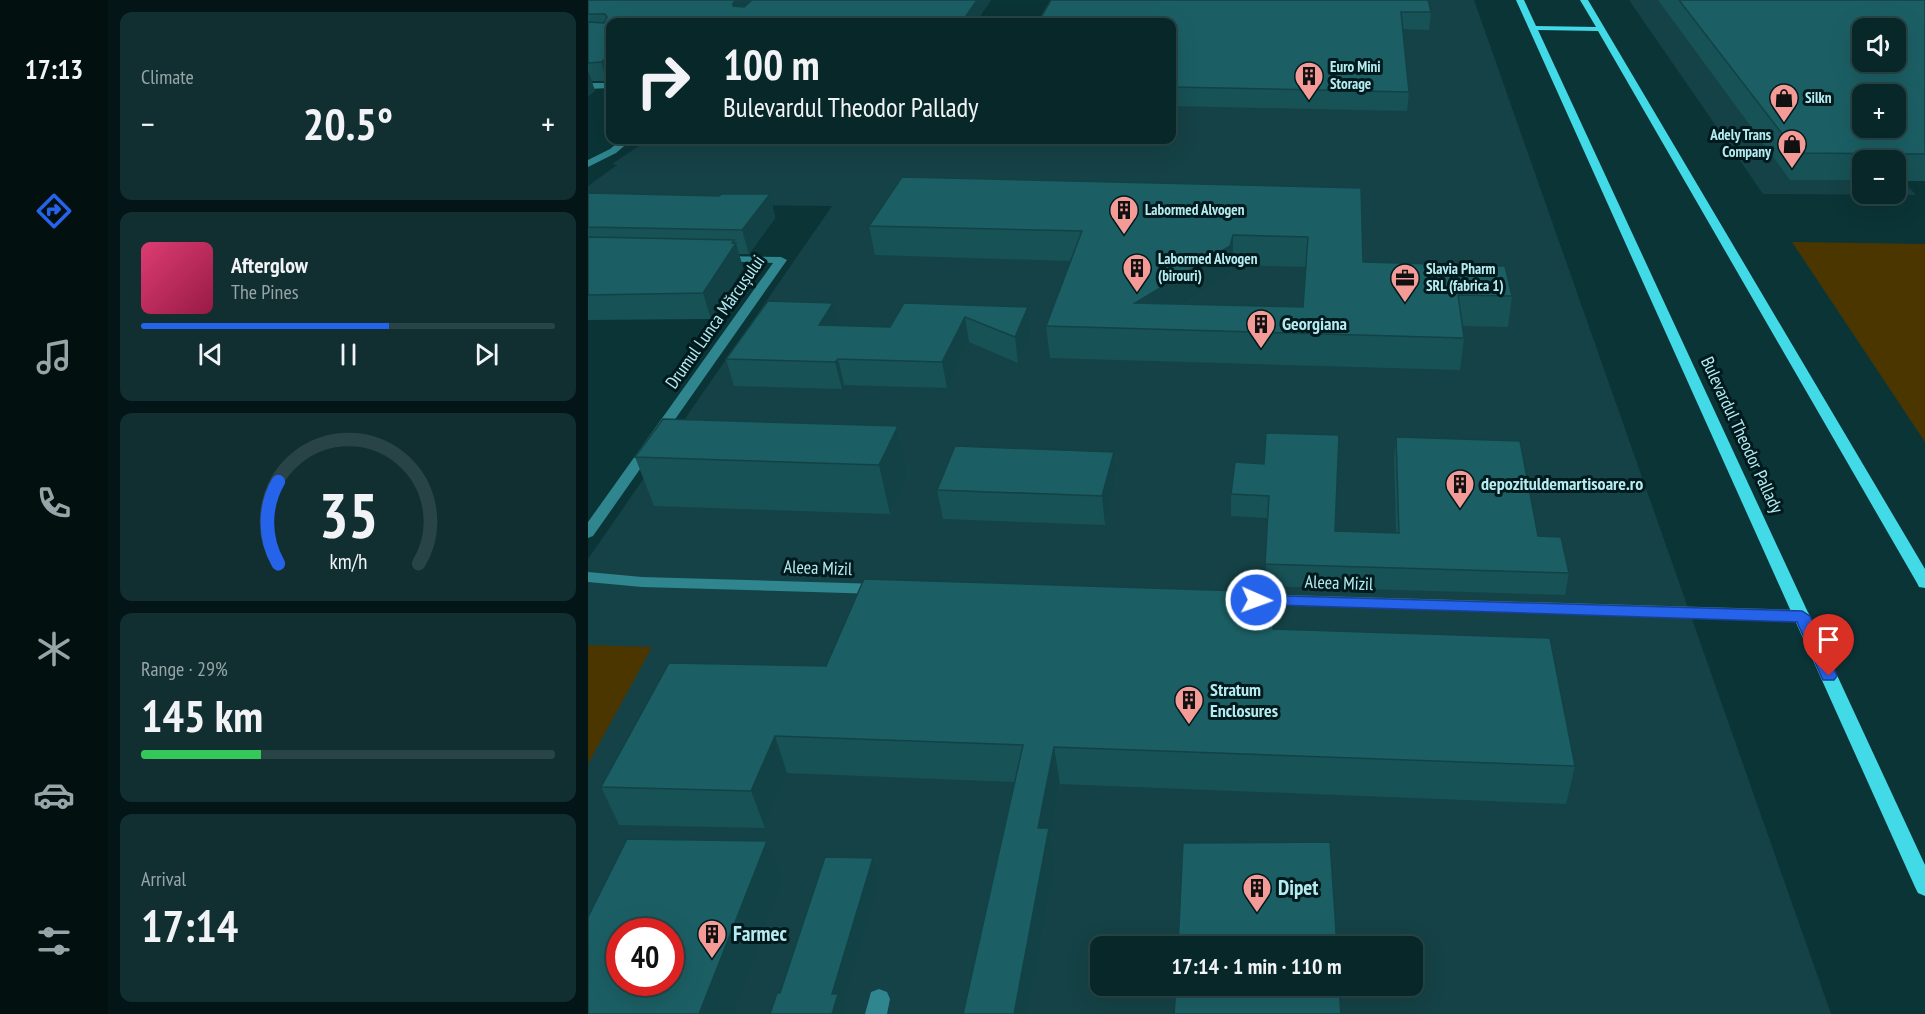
<!DOCTYPE html>
<html lang="en">
<head>
<meta charset="utf-8">
<style>
  :root { --surface:#082729; --page:#112f31; --text:#f1f3f6; --muted:#98a5a8; --line:#294446; --accent:#2563eb }
  body { margin:0; font-family:"PT Sans Narrow",sans-serif; background:var(--page); color:var(--text); height:100vh; display:flex; flex-direction:column; font-size:22px; white-space:nowrap }
  * { box-sizing:border-box; margin:0 }
  p { font-size:20px; color:var(--muted) }
  .icon { flex:none; width:33px; height:33px; fill:none; stroke:currentColor; stroke-width:2; stroke-linecap:round; stroke-linejoin:round }
  .map { position:relative; flex:1; overflow:hidden }
  .sheet { display:flex; flex-direction:column; gap:12px; padding:12px; background:#041517; width:480px }
  .sheet>* { flex:none }
  .top-card { position:absolute; left:18px; top:18px; width:570px; height:126px; border-radius:12px; box-shadow:0 6px 24px #0002,0 0 0 2px var(--line); background:#082729; color:var(--text); overflow:hidden }
  .controls { position:absolute; left:1264px; top:18px; display:grid; gap:12px }
  .controls a { display:grid; place-items:center; width:54px; height:54px; border-radius:12px; background:var(--surface); box-shadow:0 6px 24px #0002,0 0 0 2px var(--line); font-size:30px }
  .speed { position:absolute; left:18px; top:918px; display:flex; gap:12px; font-size:30px; font-weight:700; text-align:center }
  .speed>* { display:grid; place-content:center; width:78px; height:78px; border-radius:50%; background:var(--surface); box-shadow:0 6px 24px #0002,0 0 0 2px var(--line); line-height:1 }
  .speed .limit { border:9px solid #d22; background:#fff; color:#111 }
  .pin { position:absolute; display:grid; place-items:center; width:51px; height:51px; color:#fff; margin:-62px -26px; border-radius:50% 50% 50% 0; rotate:-45deg; box-shadow:0 0 6px #0007 }
  .pin .icon { rotate:45deg }
  .me { position:absolute; width:66px; margin:-33px; rotate:92deg; stroke-linejoin:round; filter:drop-shadow(0 0 4px #0008) }
  .turn { display:flex; align-items:center; gap:21px; height:126px; padding:0 18px; font-size:27px }
  .turn .icon { width:78px; height:78px; stroke-width:2.5 }
  .turn b { display:block; font-size:42px; line-height:51px }
  .big { font-size:45px; font-weight:800; line-height:1.1 }
  .sheet .card { flex:1; display:flex; flex-direction:column; justify-content:center; gap:9px; min-width:0; padding:0 21px; border-radius:12px; background:var(--page) }
  .sheet .dial { align-items:center; gap:0 }
  .dial svg { height:156px; overflow:visible; fill:none; stroke:var(--line); stroke-width:7; stroke-linecap:round; text-anchor:middle }
  .dial text { fill:var(--text); stroke:none }
  .song { display:flex; align-items:center; gap:18px }
  .cover { width:72px; height:72px; border-radius:9px; background:linear-gradient(135deg,hsl(340 70% 55%),hsl(340 70% 35%)) }
  .played { height:6px; border-radius:3px; background:linear-gradient(90deg,var(--accent) 60%,var(--line) 60%) }
  .keys { display:flex; justify-content:space-around; direction:ltr }
  .heat { display:flex; justify-content:space-between; align-items:center; font-size:33px; direction:ltr }
  .charge { height:9px; border-radius:4px; background:linear-gradient(90deg,#34c759 29%,var(--line) 0) }
  .trip { position:absolute; left:502px; top:936px; width:333px; height:60px; border-radius:12px; background:var(--surface); box-shadow:0 6px 24px #0002,0 0 0 2px var(--line); font-weight:800; line-height:60px; text-align:center }
  main { display:flex; flex:1; min-height:0 }
  .tab-bar { display:flex; flex-direction:column; width:108px; justify-content:space-around; align-items:center; background:#031010; color:var(--muted) }
  .tab-bar .icon { width:42px; height:42px }
  .tab-bar .selected { color:var(--accent) }
  .tab-bar b { font-size:27px; color:var(--text) }
  .map>svg:first-child { display:block }
</style>
</head>
<body>
<main>
<nav class="tab-bar">
<b>17:13</b>
<svg class="icon selected" aria-label="directions" viewBox="0 0 24 24"><path d="M12 3l9 9-9 9-9-9zM9 14v-3h6M13 9l2 2-2 2"/></svg>
<svg class="icon" aria-label="music" viewBox="0 0 24 24"><path d="M9 18V5l10-2v13"/><circle cx="6" cy="18" r="3"/><circle cx="16" cy="16" r="3"/></svg>
<svg class="icon" aria-label="phone" viewBox="0 0 24 24"><path d="M5 4h4l2 5-3 2q2 4 5 5l2-3 5 2v4C11 20 4 13 5 4z"/></svg>
<svg class="icon" aria-label="climate" viewBox="0 0 24 24"><path d="M12 3v18M4 7l16 10M4 17L20 7"/></svg>
<svg class="icon" aria-label="car" viewBox="0 0 24 24"><path d="M5 17H2v-5l4-1 3-4h7l3 4 3 1v5h-3M9 17h6M6 11h13"/><circle cx="7" cy="17" r="2"/><circle cx="17" cy="17" r="2"/></svg>
<svg class="icon" aria-label="filters" viewBox="0 0 24 24"><path d="M4 7h16M4 17h16"/><circle cx="9" cy="7" r="2"/><circle cx="15" cy="17" r="2"/></svg>
</nav>
<section class="sheet">
<div class="card"><p>Climate</p>
<div class="heat"><a>−</a><b class="big">20.5°</b><a>+</a></div>
</div>
<div class="card">
<div class="song"><i class="cover"></i><div><b>Afterglow</b><p>The Pines</p></div></div>
<div class="played"></div>
<div class="keys"><svg class="icon" aria-label="previous" viewBox="0 0 24 24"><path d="M18 5L8 12l10 7zM5 5v14"/></svg><svg class="icon" aria-label="pause" viewBox="0 0 24 24"><path d="M8 5v14M16 5v14"/></svg><svg class="icon" aria-label="next" viewBox="0 0 24 24"><path d="M6 5l10 7-10 7zM19 5v14"/></svg></div>
</div>
<div class="card dial"><svg viewBox="0 0 100 80">
<path d="M14 69A42 42 0 1 1 86 69"/>
<path d="M14 69A42 42 0 0 1 14 27" stroke="#2563eb"/>
<text x="50" y="56" font-size="32" font-weight="700">35</text>
<text x="50" y="72" font-size="11">km/h</text>
</svg></div>
<div class="card"><p>Range · 29%</p><b class="big">145 km</b><div class="charge"></div></div>
<div class="card"><p>Arrival</p><b class="big">17:14</b></div>
</section>
<div class="map">
<svg width="1337" height="1014" viewBox="0 0 1337 1014">
  <rect width="100%" height="100%" fill="#0b3437"/>
  <path fill="#154246" fill-rule="evenodd" d="M506,0H886L1243,1014H0V559L244,206L0,203V186L29,165L24,164L60,140H584V22ZM32,932H82V982H32ZM513,946H825V986H513Z
    M1041,0H1337V140L1275,160V194H1308V173L1328,195L1175,194ZM1275,28H1308V62H1275ZM1275,94H1308V128H1275Z"/>
  <path fill="#4c3600" d="M1204,242L1337,244V442Z
    M0,645L64,647L0,764Z"/>
  <g fill="none" stroke-linecap="round" stroke-linejoin="round">
    <path fill="#2f868e" fill-rule="evenodd" d="M0,83H22V88L0,89Z
      M33,140H43L28,153L0,167V160L22,149Z
      M132,256L193,257L199,260L5,536L0,538V522L185,263L128,261L126,259Z
      M0,572L54,577L291,584L297,585L299,589L297,593L291,594L54,587L0,582Z
      M668,594L1214,610L1220,612L1222,616L1220,620L1214,622L662,604L660,600L662,596Z
      M291,989L299,992L302,999L299,1014H277L283,992Z"/>
    <path fill="#42dae6" fill-rule="evenodd" d="M928,0H936L948,26L1008,27L992,0H1000L1337,569V588L1331,587L1329,583L1010,31L950,30L1337,865V896L1330,893L1327,887Z"/>
  </g>
  <path fill="#175256" fill-rule="evenodd" d="M0,0H403L388,22H22L19,81H3L7,91L0,96Z
    M463,0L843,12L841,30L814,29L821,92L819,111L584,106V22Z
    M1070,0H1337V181H1308V160H1275V180H1202Z
    M773,188L775,262L924,296L920,327L874,326L876,338L872,370L462,358L458,326L483,261L287,255L281,226ZM645,265L718,267L715,307L597,304L642,275Z
    M0,193L131,196L182,194L187,218L161,254H151L155,268L123,319L0,320Z
    M245,303L250,326L302,327L440,307L443,332L430,363L381,342L359,388L256,385L254,389L146,386L138,359Z
    M310,426L320,475L302,514L66,506L47,457Z
    M808,437L950,536L981,573L977,595L677,586L680,518L643,516V494L647,462L747,531L808,533L806,458Z
    M526,452L528,480L517,525L355,519L349,490Z
    M686,629L987,766L978,804L472,784L462,836L467,865L440,1014H375L426,782L199,773L177,828L31,825L13,787L238,666Z"/>
  <path fill="#134246" d="M149,0H174L150,20L145,6V3Z
    M389,0H403L388,22H374Z
    M22,55V78L19,81L13,62Z
    M1,72L7,91L0,96V73Z
    M182,194L187,218L161,254L154,230Z
    M645,235V265L642,275L557,329L547,303Z
    M146,240L147,245L148,243L155,268L123,319L115,293Z
    M245,303L251,328L231,325Z
    M440,307L443,332L430,363L427,337Z
    M377,317L381,342L359,388L354,362Z
    M250,359L256,385L254,389L247,362Z
    M310,426L320,475L302,514L291,465Z
    M526,452L528,480L517,525L514,496Z
    M687,592L686,628L684,666L685,629Z
    M187,736L199,773L177,828L163,791Z
    M466,747L472,784L462,836L467,865L440,1014H426L450,828Z
    M179,841L194,880L145,1014H111Z
    M285,858L291,880L254,1007L257,1014H244V994Z"/>
  <path fill="#1b5f64" stroke="#134246" stroke-width="1.5" fill-rule="evenodd" d="M0,0H149L145,3V6L156,7L164,0H389L374,22H22V55L13,62L0,63V22L16,23L19,17L17,14H0Z
    M463,0H840L843,12H813L821,92L584,87V22H450Z
    M1091,0H1337V154L1209,153ZM1275,28H1308V62H1275ZM1275,94H1308V128H1275Z
    M314,177L773,188L775,262L917,266L924,296L870,295L876,338L458,326L494,231L281,226ZM645,235L720,237L715,307L547,303L642,246Z
    M0,193L131,196L134,194H182L154,230L0,227Z
    M0,237L146,240L144,243H148L115,293L0,295Z
    M180,301L245,303L231,325L302,327L316,303L440,307L427,337L377,317L354,362L250,359L247,362L138,359Z
    M75,419L310,426L291,465L47,457Z
    M678,433L751,435L747,531L811,533L808,437L932,441L950,536L973,537L981,573L677,564L681,496L643,494L647,462L676,464Z
    M367,446L526,452L514,496L349,490Z
    M276,579L687,592L685,629L962,638L987,766L466,747L450,828H461L426,1014H375L435,745L187,736L163,791L13,787L81,663L238,666Z
    M39,839L179,841L111,1014H0V917ZM32,932H82V982H32Z
    M742,842L749,946H590L595,843Z
    M237,857L285,858L244,994H250L244,1014H182L189,993H192Z
    M588,986H751L753,1014H586Z"/>
  <path fill="#2563eb" stroke="#184099" stroke-width="1.5" d="M668,595L1214,611L1222,616L1249,676L1246,680H1235L1209,622L662,604L660,600L662,597Z"/>
  <defs>
    <g id="building-pin" transform="scale(1.5)"><path d="M0 17L-7.5 6A9.5 9.5 0 1 1 7.5 6Z" fill="#f59b97" stroke="#011a1d"/><path d="M-4-6H4V6H1V3H-1V6H-4ZM-2.5-4.3h1.7v1.8h-1.7ZM.8-4.3h1.7v1.8H.8ZM-2.5-1h1.7V.8h-1.7ZM.8-1h1.7V.8H.8Z" fill="#111"/></g>
    <g id="shop-pin" transform="scale(1.5)"><path d="M0 17L-7.5 6A9.5 9.5 0 1 1 7.5 6Z" fill="#f59b97" stroke="#011a1d"/><path d="M-5-2.5h2.3a2.7 3.5 0 0 1 5.4 0H5L5.5 6h-11ZM-1.5-2.5h3a1.5 2.3 0 0 0-3 0Z" fill="#111"/></g>
    <g id="office-pin" transform="scale(1.5)"><path d="M0 17L-7.5 6A9.5 9.5 0 1 1 7.5 6Z" fill="#f59b97" stroke="#011a1d"/><path d="M-6-3h4V-5.5h4V-3h4V5H-6ZM-1-4.5V-3h2v-1.5ZM-6 0V1H6V0Z" fill="#111"/></g>
  </defs>
  <g fill-rule="evenodd">
    <use href="#building-pin" x="721" y="76"/>
    <use href="#shop-pin" x="1196" y="98"/>
    <use href="#shop-pin" x="1204" y="144"/>
    <use href="#building-pin" x="536" y="210"/>
    <use href="#building-pin" x="549" y="268"/>
    <use href="#office-pin" x="817" y="278"/>
    <use href="#building-pin" x="673" y="324"/>
    <use href="#building-pin" x="872" y="484"/>
    <use href="#building-pin" x="601" y="700"/>
    <use href="#building-pin" x="669" y="888"/>
    <use href="#building-pin" x="124" y="934"/>
  </g>
  <g text-anchor="middle" stroke-width="6" stroke-linejoin="round" paint-order="stroke">
    <g font-size="15" font-weight="bold" fill="#b6ecf1" stroke="#011a1d" text-anchor="start">
      <text x="742" y="72">Euro Mini<tspan x="742" dy="17">Storage</tspan></text>
      <text x="1217" y="103">Silkn</text>
      <text x="1183" y="140" text-anchor="end">Adely Trans<tspan x="1183" dy="17">Company</tspan></text>
      <text x="557" y="215">Labormed Alvogen</text>
      <text x="570" y="264">Labormed Alvogen<tspan x="570" dy="17">(birouri)</tspan></text>
      <text x="838" y="274">Slavia Pharm<tspan x="838" dy="17">SRL (fabrica 1)</tspan></text>
    </g>
    <g font-size="18" fill="#b6ecf1" stroke="#011a1d">
      <text transform="translate(127 322) rotate(-55)" y="6">Drumul Lunca Mărcușului</text>
      <text transform="translate(1154 435) rotate(65)" y="6">Bulevardul Theodor Pallady</text>
      <text transform="translate(230 568) rotate(2)" y="6">Aleea Mizil</text>
      <text transform="translate(751 583) rotate(2)" y="6">Aleea Mizil</text>
    </g>
    <g font-size="18" font-weight="bold" fill="#b6ecf1" stroke="#011a1d" text-anchor="start">
      <text x="694" y="330">Georgiana</text>
      <text x="893" y="490">depozituldemartisoare.ro</text>
      <text x="622" y="696">Stratum<tspan x="622" dy="21">Enclosures</tspan></text>
    </g>
    <g font-size="21" font-weight="bold" fill="#b6ecf1" stroke="#011a1d" text-anchor="start">
      <text x="690" y="895">Dipet</text>
      <text x="145" y="941">Farmec</text>
    </g>
  </g>
</svg>
<div class="controls">
<a><svg class="icon" aria-label="sound" viewBox="0 0 24 24"><path d="M4 9h4l5-4v14l-5-4H4zM17 9q2 3 0 6"/></svg></a>
<a>+</a>
<a>−</a>
</div>
<div class="speed"><div class="limit">40</div></div>
<div class="pin" style="left:1241px;top:676px;background:#d93025"><svg class="icon" aria-label="arrive" viewBox="0 0 24 24"><path d="M6 21V4h12l-3 4 3 4H6"/></svg></div>
<svg class="me" style="left:668px;top:600px" viewBox="-20 -20 40 40"><circle r="17" fill="#2563eb" stroke="#fff" stroke-width="3"/><path d="M0-11L8 9 0 5-8 9z" fill="#fff"/></svg>
<div class="trip">17:14 · 1 min · 110 m</div>
<div class="top-card">
<div class="turn"><svg class="icon" aria-label="right" viewBox="0 0 24 24"><path d="M7 20v-9h11M14 6l5 5-5 5"/></svg><div><b>100 m</b>Bulevardul Theodor Pallady</div></div>
</div>
</div>
</main>
</body>
</html>
